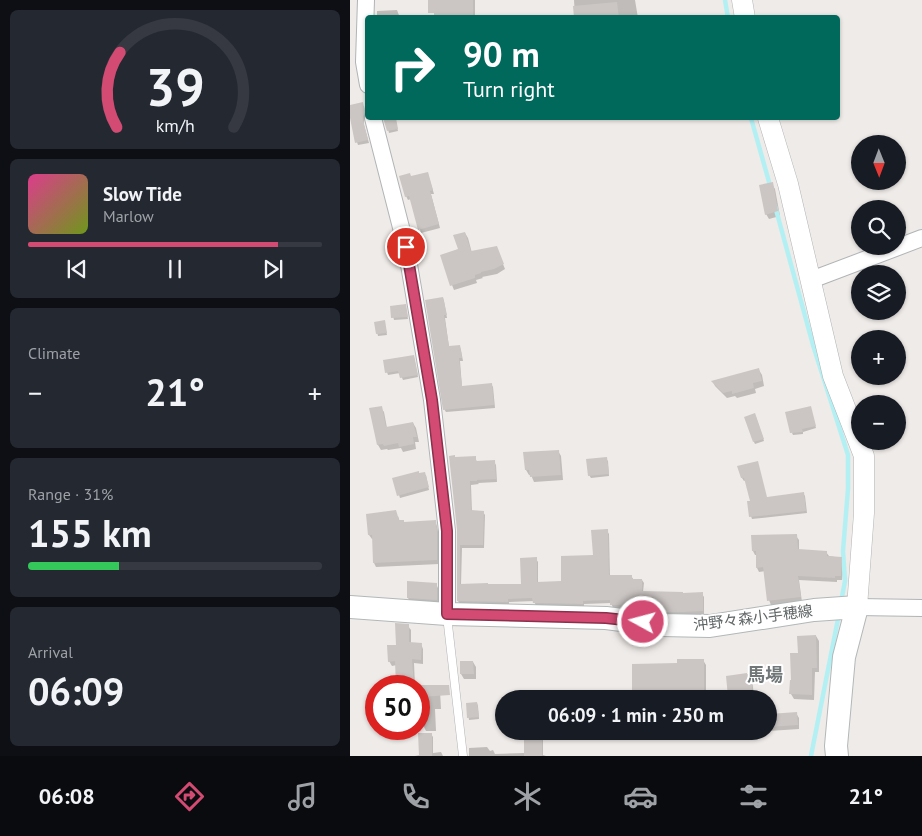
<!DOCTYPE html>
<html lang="en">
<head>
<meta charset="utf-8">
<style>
  :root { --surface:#171b24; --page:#242831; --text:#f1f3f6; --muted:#9ea1a6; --line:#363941; --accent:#d34a73 }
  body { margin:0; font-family:"PT Sans","Noto Sans JP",sans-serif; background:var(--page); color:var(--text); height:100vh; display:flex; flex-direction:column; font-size:19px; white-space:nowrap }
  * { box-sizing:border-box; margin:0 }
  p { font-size:16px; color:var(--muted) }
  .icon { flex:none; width:28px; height:28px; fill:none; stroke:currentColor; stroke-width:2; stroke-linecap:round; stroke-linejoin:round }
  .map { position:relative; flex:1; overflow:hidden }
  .side { display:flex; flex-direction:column; gap:10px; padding:10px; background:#0d0f14; width:350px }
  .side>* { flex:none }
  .guide { position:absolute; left:15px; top:15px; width:475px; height:105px; border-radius:5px; box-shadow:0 1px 4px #0004; background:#00695c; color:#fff; overflow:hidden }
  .needle { width:32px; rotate:179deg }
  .tools { position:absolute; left:501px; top:135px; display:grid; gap:10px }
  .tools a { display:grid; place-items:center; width:55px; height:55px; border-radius:50%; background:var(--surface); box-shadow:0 1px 4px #0004; font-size:25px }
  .speed { position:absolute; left:15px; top:675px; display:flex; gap:10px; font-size:25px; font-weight:700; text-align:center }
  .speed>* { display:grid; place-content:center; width:65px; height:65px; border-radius:50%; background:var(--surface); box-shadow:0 1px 4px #0004; line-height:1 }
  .speed .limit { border:8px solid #d22; background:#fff; color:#111 }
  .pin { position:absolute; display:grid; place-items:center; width:42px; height:42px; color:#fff; margin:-21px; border:2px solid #fff; border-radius:50%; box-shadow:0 1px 5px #0007 }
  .me { position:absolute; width:55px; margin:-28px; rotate:277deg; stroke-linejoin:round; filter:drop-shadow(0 0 4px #0008) }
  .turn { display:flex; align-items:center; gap:18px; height:105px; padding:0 15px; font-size:22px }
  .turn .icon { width:65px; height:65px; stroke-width:2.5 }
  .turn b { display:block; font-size:35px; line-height:42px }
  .big { font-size:38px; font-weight:600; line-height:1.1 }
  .side .widget { flex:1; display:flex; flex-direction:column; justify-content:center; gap:8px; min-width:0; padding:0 18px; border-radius:8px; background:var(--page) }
  .side .dial { align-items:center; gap:0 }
  .dial svg { height:130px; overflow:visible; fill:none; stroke:var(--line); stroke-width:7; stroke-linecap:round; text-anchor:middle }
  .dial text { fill:var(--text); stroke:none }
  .song { display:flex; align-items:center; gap:15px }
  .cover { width:60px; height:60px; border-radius:8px; background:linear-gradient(135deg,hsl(330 70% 55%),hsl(80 70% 35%)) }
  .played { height:5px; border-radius:2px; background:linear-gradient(90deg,var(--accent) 85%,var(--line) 85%) }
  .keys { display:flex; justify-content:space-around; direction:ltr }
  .heat { display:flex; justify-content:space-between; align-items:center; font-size:28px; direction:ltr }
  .charge { height:8px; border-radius:4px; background:linear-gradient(90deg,#34c759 31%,var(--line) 0) }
  .trip { position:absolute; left:145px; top:690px; width:282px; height:50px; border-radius:25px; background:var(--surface); box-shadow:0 1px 4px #0004; font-weight:600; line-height:50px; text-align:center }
  .tabs { display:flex; height:80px; justify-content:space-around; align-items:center; background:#090b0e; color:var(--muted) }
  .tabs .icon { width:35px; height:35px }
  .tabs .active { color:var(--accent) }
  .tabs b { font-size:22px; color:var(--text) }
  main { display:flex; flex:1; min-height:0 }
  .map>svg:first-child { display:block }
</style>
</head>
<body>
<main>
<section class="side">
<div class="widget dial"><svg viewBox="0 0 100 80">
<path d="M14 69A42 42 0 1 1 86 69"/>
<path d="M14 69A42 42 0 0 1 16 23" stroke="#d34a73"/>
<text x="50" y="56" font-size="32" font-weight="700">39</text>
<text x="50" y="72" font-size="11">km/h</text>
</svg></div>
<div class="widget">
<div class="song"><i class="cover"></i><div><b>Slow Tide</b><p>Marlow</p></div></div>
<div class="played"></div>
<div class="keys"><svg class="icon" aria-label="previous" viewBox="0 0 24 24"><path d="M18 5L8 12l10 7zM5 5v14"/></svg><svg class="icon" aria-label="pause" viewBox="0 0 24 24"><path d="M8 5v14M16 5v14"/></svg><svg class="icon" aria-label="next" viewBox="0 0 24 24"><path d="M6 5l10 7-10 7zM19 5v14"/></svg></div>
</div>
<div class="widget"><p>Climate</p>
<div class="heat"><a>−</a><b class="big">21°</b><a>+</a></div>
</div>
<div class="widget"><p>Range · 31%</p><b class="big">155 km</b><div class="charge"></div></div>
<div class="widget"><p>Arrival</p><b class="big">06:09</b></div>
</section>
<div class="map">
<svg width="572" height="756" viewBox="0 0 572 756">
  <rect width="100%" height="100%" fill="#efebe8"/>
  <path fill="#0003" d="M86,0H125V18H85Z
    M224,0H285L288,18H225Z
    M47,10L50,18H27V11Z
    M14,106L16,116L14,120V125L19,143L8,145L7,142L0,108Z
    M35,118H45L48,131L39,133Z
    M78,174L84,194H81L90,228L71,233L61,199L58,200L56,196L62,177Z
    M422,184L425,189L430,216L419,219L416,214Z
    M115,233L118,238L122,253L146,247L155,269L147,274L132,277L133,278L126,280L127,283L104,290L102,285L109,250Z
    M93,298L94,301L97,318H95L99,347H110L111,350L113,361H110L112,387L141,384L143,387L145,408L96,412L94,409Z
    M41,307L56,308L58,319L44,320Z
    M34,321L37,335L28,336L25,323Z
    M64,357L68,377L53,380L50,373L38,375L37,372Z
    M409,370L412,375L414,386L405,389L406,393L387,398L385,396L377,398L365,386L363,382Z
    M31,408L34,412L37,428L63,423L66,428L69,442H65L66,449L53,452L51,448L38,450L37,449L31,450L28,445L21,409Z
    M461,410L466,428L453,432V434L443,435L442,433Z
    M406,417L414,441L405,444L404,442Z
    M208,451L211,456L213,480L184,482L181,475H179L176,470Z
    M125,457L127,462H144L146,465L147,482L128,483L129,484L121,485L122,512H133L135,515L134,548H112L111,585L172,586L186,559L188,562V583L213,582L244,556L257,531L259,534L260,577L281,576L284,580H292L294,583L293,592L333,594H352L354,597V614L335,615L300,613L298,607L263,608L261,603L234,604V607L186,606L184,601L159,602V605L110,604L108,601V530L105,458Z
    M256,459L258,461L259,476L241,478L239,475Z
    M389,467L417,498L453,493L455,496L457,513L402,519L401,516L402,502L396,480L394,481L392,478Z
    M70,475H76L79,490L50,498L44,479Z
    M48,516L50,522L54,523L85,522L87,526L89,537V564L26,567L24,563L23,539H22L19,535Z
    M446,536L449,540V551L476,552L479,556L491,558L494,563L492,580H487V582L449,580L452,602L421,605L419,600L415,571L409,572L407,568V555H405L403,551Z
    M86,584L89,590V605L61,603L58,598Z
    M58,626L61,630V644H71L73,649V664L64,663L65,686H47V665L42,666L39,661Z
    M466,636L469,641V672H465L464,700L444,699L441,694L450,654Z
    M353,660L356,665V699H284L283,665L328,664Z
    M123,662L126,667V679H114L111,674Z
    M401,675L402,678L404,697L381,699L378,677Z
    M69,686H87L90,691L91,709H85L86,731H76L74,727L73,704H69Z
    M127,703L128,706L129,719L119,720L117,704Z
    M446,713L449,718V729L419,731V715Z
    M224,731H302V734L224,732Z
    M191,732L193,735V755L196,756H119V748L137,747L140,751L143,750L145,754L175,753Z
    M81,734L83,737V753L91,752L93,756H65L70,755Z"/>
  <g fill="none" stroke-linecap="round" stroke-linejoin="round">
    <path stroke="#b3f0f4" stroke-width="4.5" d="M375,0L378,18
      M401,118L421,189
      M425,206L463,345L498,455V489L493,551L495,581L491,602
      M461,756L489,614"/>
  </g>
  <path fill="#cbc6c4" d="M78,0H123V18H84V13H78Z
    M267,2L269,18H224L223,6Z
    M13,102L15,112L13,116V120L18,140L5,143L0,118V105Z
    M33,118H46L48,129L37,131Z
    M78,172L83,190L80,191L89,224L68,230L59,196L55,197L49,176L60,173L61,176Z
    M423,182L428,211L415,215L409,185Z
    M115,232L121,251L147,246L154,264L144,269L131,272V273L125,275V278L100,286L90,255L108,249L103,235Z
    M93,297L97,315H94L99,346L110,345L112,358H109L112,386L142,383L144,405L93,410L75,300Z
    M56,304L58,317L41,318L40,306Z
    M35,320L37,333L26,334L24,322Z
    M64,355L68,375L50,378L48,371L35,373L33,360Z
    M409,368L412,381L403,383L404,388L382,394V391L373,393L361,381Z
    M32,406L36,427L63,422L67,437H63L64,444L49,447L48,443L34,446L33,444L27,445L19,408Z
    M461,406L466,426L452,429L453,432L440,433L435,412Z
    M405,413L414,439L403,442L394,417Z
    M209,450L211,475L180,477L179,470H175L173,452Z
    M105,455V457L126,456V461L145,460L146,479L127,480V481H120L121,510L134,511L133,545H110V584L138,583V584H171L170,558L187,557V582L211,581V556L243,555L241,530L258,529L259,575H282V579H292V591L333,592V593L353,592V611L333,612H312L297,610V604L260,605V600L233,601V604L183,603L182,598L158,599V602L107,601V530L99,456Z
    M257,457L259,474L238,476L236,459Z
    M408,461L417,497L454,492L456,511L399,517L397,501H400L394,478H391L387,466Z
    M69,471V473L75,472L79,487L47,496L42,478Z
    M46,510L49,520H54V522L86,520L87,532V560L23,563L22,535H18L16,514Z
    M447,534L448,549L477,551V556L492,557L491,576H485V578L448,576L451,597L417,601L413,567L406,568V551H402L401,535Z
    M57,581L87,583V600L57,598Z
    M45,623L59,624V642L72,643L71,660L62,659L64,686H46L45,661L38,662L37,645H46Z
    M466,635L467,668H462V695L439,694L440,680H441L440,653H448L447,636Z
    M327,659H354V699H315V695H282V664L327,663Z
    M110,661H123L124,674H110Z
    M397,673V674H401L403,695L378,697L376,676Z
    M70,685H99L100,695L71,697Z
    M127,702L129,717L117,718L116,703Z
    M447,712L448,725L419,727V714Z
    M174,731H192V756H174Z
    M68,733H82V756H69Z"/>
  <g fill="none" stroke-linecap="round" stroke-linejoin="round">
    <g stroke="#b1b4b6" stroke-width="9">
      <path id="service" d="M97,616L113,756"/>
    </g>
    <g stroke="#b1b4b6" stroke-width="18">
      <path id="minor" d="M16,0L14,62L18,85
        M23,118L56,247L82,400L97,531V614
        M461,280L572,238
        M507,607L572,608"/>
    </g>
    <g stroke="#b1b4b6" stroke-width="21">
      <path id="tertiary" d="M392,0L395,18
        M418,118L438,184L483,376L514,456V513L507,607"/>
    </g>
    <g stroke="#b2b7b8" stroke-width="24">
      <path id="secondary" d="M0,607L97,614L256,618L311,625L360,626L464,610L507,607L494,657L486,746L487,756"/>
    </g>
    <use href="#service" stroke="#fff" stroke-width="8"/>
    <use href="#minor" stroke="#fff" stroke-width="16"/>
    <use href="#tertiary" stroke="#fff" stroke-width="20"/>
    <use href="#secondary" stroke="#fff" stroke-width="22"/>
  </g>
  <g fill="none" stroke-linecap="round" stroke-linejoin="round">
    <g stroke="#89304b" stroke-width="12">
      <path id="route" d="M56,247L82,400L97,531V614L256,618L293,622"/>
    </g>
    <use href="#route" stroke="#d34a73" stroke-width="9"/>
  </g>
  <g text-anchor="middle" stroke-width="4" stroke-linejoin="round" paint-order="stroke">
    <g font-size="15" fill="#606566" stroke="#fff">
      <text transform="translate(403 618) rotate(-7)" y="5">沖野々森小手穂線</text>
    </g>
    <g font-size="18" font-weight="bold" fill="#717778" stroke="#fff">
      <text x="415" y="681">馬場</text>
    </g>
  </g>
</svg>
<div class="tools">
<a><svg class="needle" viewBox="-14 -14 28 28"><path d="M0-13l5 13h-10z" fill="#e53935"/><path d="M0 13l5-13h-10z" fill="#9ea1a6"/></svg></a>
<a><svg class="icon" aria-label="search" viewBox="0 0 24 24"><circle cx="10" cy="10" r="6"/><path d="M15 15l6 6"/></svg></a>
<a><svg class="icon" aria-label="layers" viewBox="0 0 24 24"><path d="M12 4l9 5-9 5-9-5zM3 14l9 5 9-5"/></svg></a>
<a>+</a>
<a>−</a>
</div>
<div class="speed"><div class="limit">50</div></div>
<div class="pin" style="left:56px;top:247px;background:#d93025"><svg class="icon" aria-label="arrive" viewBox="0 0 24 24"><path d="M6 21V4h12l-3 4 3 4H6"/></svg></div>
<svg class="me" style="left:293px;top:622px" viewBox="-20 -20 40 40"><circle r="17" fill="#d34a73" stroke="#fff" stroke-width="3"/><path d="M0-11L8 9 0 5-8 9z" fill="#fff"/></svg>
<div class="trip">06:09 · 1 min · 250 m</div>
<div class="guide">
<div class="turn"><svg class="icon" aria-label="right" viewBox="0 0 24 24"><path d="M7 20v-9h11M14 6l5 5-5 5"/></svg><div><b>90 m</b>Turn right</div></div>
</div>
</div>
</main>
<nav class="tabs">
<b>06:08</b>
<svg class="icon active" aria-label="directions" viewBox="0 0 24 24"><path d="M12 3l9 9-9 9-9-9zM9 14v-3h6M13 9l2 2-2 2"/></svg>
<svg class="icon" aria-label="music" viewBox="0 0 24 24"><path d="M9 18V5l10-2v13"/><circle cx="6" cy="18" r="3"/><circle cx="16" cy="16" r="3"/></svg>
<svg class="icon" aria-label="phone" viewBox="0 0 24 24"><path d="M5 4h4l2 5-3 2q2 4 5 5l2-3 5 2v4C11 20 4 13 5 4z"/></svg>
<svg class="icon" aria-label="climate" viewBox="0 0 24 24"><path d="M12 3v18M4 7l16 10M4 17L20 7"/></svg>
<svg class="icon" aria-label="car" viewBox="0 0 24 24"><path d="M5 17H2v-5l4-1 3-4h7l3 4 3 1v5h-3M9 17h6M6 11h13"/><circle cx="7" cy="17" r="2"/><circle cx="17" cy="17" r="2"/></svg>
<svg class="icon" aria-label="filters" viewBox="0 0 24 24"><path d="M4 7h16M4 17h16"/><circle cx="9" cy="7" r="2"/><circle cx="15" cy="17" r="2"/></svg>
<b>21°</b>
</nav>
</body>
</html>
